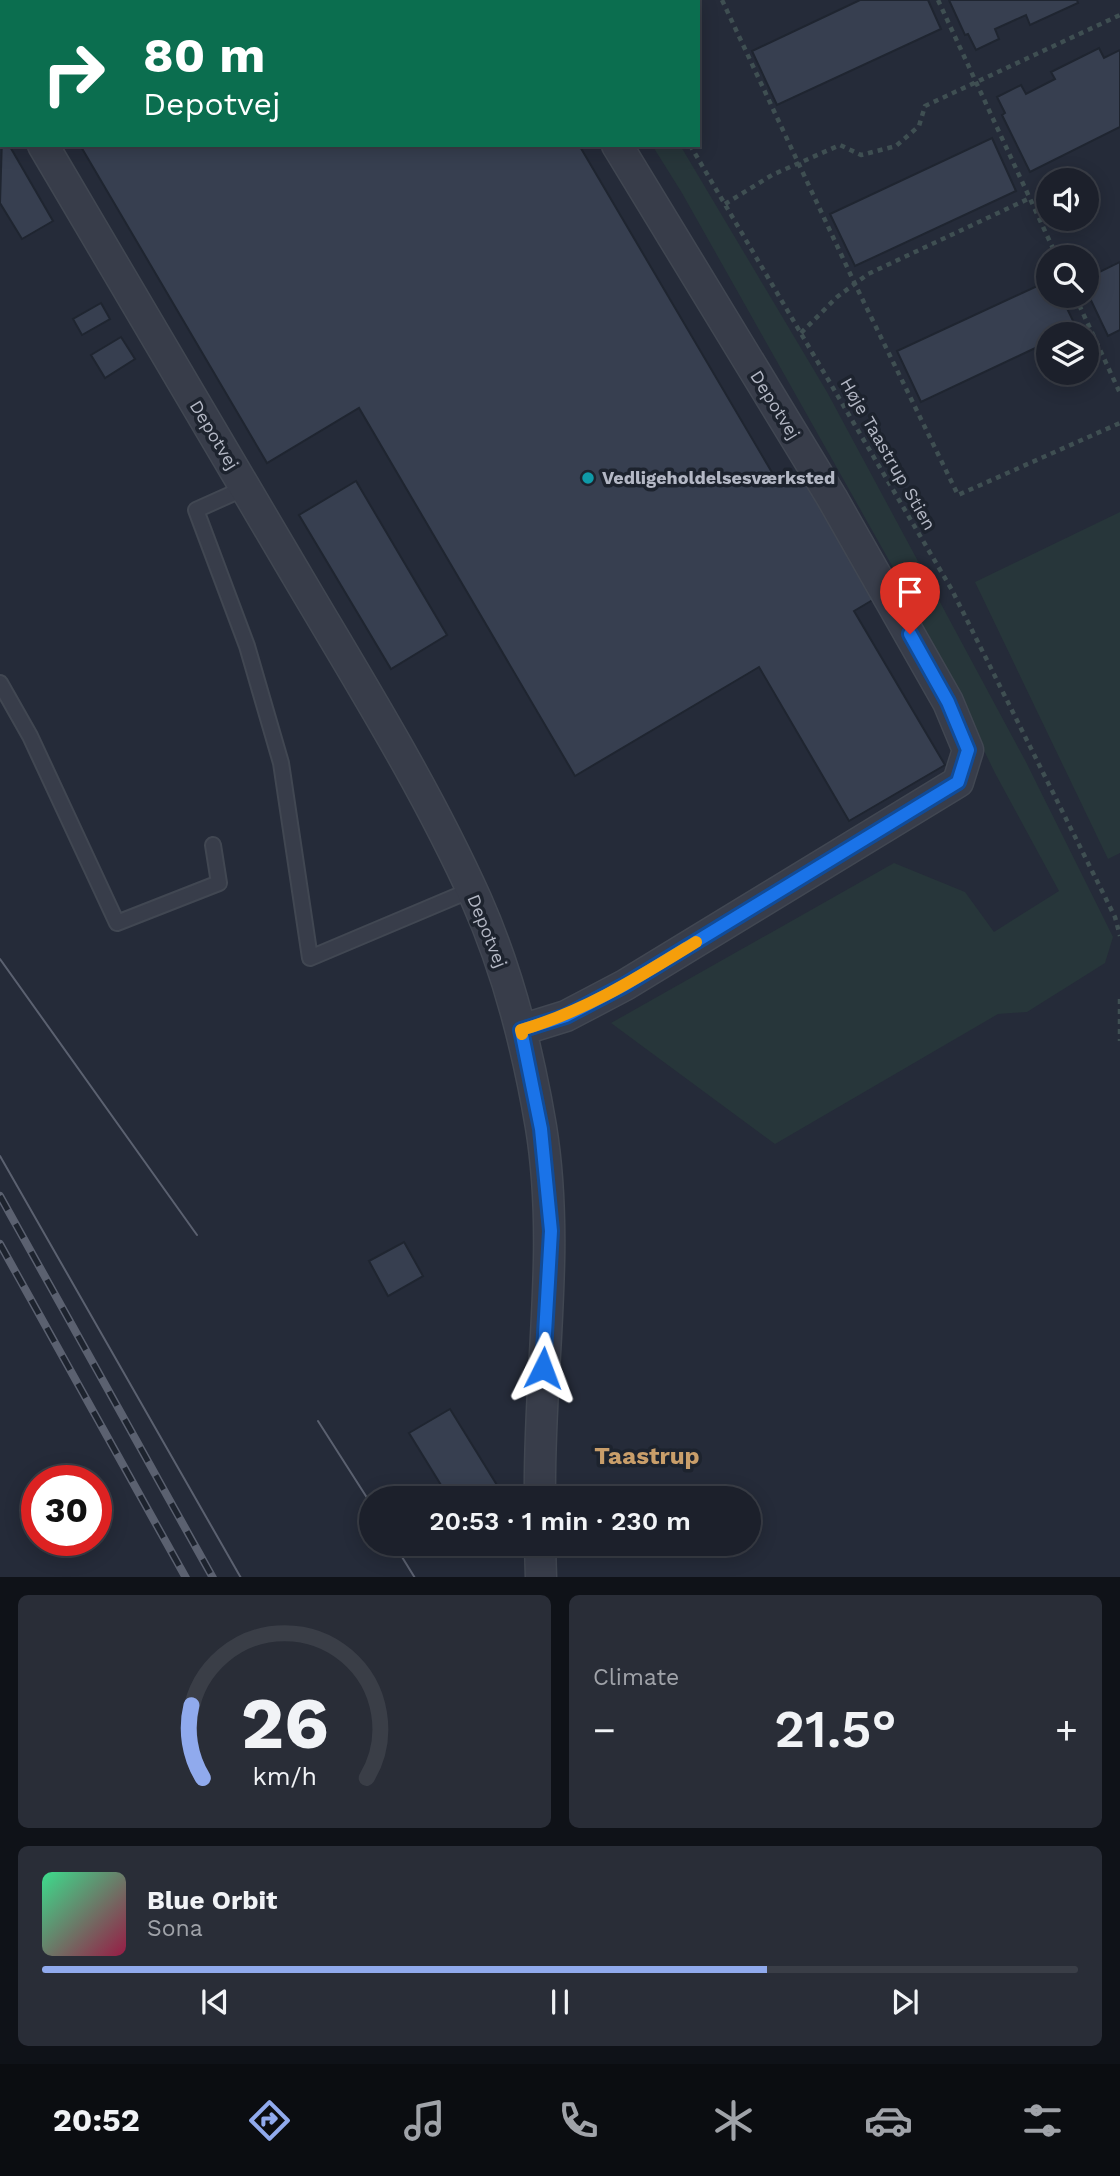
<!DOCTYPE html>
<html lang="en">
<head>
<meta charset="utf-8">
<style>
  :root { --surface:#1c202b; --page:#292d37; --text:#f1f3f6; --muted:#a0a3a9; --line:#3a3e47; --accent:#90aaed }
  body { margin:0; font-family:"Work Sans",sans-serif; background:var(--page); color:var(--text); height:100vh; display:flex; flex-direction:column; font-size:26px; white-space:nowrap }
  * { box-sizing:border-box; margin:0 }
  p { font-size:23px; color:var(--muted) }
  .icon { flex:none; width:38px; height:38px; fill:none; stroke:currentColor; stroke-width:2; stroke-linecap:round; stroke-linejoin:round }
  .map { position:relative; height:1577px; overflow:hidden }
  .panel { display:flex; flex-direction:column; gap:18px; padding:18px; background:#0f1218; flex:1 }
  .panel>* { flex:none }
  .hud { position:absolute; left:0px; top:0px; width:700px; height:147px; box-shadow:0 4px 18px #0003,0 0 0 2px var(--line); background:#0b6e4f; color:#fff; overflow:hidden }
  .controls { position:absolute; left:1036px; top:168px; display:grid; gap:14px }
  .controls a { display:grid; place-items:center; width:63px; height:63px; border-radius:50%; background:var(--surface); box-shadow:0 4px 18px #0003,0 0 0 2px var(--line); font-size:35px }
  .speed { position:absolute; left:21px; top:1465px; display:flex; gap:14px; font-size:35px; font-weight:700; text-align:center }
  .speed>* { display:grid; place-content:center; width:91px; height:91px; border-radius:50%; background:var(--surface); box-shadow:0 4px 18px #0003,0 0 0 2px var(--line); line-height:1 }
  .speed .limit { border:10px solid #d22; background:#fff; color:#111 }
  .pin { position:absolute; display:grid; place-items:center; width:60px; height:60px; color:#fff; margin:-72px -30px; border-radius:50% 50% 50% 0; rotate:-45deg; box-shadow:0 0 7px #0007 }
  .pin .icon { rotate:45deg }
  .me { position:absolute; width:77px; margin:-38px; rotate:3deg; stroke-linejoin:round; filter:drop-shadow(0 0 5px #0008) }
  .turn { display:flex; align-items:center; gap:24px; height:147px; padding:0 28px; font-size:32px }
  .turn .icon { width:91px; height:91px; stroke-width:2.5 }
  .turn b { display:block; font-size:49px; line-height:60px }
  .big { font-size:52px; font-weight:600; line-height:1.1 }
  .panel .tile { flex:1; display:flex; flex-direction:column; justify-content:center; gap:10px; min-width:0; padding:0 24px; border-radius:10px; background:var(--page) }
  .panel .dial { align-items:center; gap:0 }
  .dial svg { height:182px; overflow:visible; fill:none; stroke:var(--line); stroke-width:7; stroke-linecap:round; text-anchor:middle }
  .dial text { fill:var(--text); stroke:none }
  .song { display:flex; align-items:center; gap:21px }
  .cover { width:84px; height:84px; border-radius:10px; background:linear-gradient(135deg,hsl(150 70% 55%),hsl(340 70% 35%)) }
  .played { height:7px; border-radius:4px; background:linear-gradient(90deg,var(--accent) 70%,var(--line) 70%) }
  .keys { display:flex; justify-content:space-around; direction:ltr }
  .heat { display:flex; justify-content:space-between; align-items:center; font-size:38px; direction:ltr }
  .panel .tiles { flex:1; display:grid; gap:18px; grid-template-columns:1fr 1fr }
  .tile:last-child { grid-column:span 2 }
  .trip { position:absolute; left:359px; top:1486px; width:402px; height:70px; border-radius:35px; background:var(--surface); box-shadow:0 4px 18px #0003,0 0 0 2px var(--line); font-weight:600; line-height:70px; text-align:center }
  .menu { display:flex; height:112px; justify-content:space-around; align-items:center; background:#0b0d11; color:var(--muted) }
  .menu .icon { width:49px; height:49px }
  .menu .on { color:var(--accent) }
  .menu b { font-size:32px; color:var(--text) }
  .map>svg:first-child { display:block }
</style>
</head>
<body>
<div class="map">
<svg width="1120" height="1578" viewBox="0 0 1120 1578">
  <rect width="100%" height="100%" fill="#252b39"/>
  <path fill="#27363a" d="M652,145H680L827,392L1026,762L1113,937L1105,963L1027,1012L998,1014L775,1144L611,1023L894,863L965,892L994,932L1059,891L995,773L899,578L682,193Z
    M1120,512V853L1108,859L975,582Z"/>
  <path fill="#373f50" stroke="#1f2530" stroke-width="2" d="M0,0H81L82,2H2V11Z
    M275,0H493L494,2H272Z
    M860,0H928L941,29L777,105L752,51Z
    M949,0H1077L1078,3L1030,25L1026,15L995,29L999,39L976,50L968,34L965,35Z
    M1099,48L1104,58L1120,50V127L1030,172L1002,115L1005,113L997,97L1021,85L1026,94L1055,79L1051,72Z
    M2,138V145H9L53,221L22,239L0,203Z
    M992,138L1016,191L855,266L830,214Z
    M80,145H579L780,486L808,470L881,595L854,611L945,765L849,821L759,667L575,776L359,408L267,463Z
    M1120,262V330L1108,336L1087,292V278Z
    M1048,281V296H1061L1077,329L1066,334H1048V342L921,402L897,351Z
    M101,303L110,319L82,335L73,319Z
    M121,337L135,359L105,378L91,355Z
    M356,481L447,635L391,669L299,515Z
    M404,1242L423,1276L388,1296L369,1261Z
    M450,1409L500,1490L486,1498H449L409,1433Z"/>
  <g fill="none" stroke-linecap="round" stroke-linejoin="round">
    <g stroke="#414752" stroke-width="18">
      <path id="lane" d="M0,107L2,106
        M245,488L196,510L247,646L281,763L310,958L471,890
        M0,683L30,736L117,923L219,883L213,845"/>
    </g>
    <g stroke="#414752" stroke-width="33">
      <path id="street" d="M531,0L532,2
        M0,72L2,75
        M43,145C128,288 212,431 296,574C359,681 425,786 476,899C508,971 528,1050 541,1127C561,1250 538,1375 540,1498
        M521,1030L566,1016L625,985L958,782L968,750L948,702L832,498L617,145
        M540,1544L541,1578"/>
    </g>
    <path stroke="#3f4f52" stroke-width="4.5" stroke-dasharray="5 5" stroke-linecap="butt" d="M648,0L649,2
      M722,0L855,284L958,495L1120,423
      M938,0L1057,257
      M693,2L696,0
      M690,145L952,590L1115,917L1120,936
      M725,204L772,175L840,145L861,155L896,146L919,126L925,106L1120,15
      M1075,296L1120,393
      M801,333L837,297L868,274L1030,198
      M1120,999V1041"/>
    <use href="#lane" stroke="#383d4a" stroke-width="14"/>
    <use href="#street" stroke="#383d4a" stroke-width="30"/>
    <path stroke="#5b6170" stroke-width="2" d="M0,959L197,1235
      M0,1156L241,1578
      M318,1421L371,1504
      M394,1544L415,1578"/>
    <g stroke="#5b6170" stroke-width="8">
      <path id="rail" d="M0,1196L213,1578
        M0,1244L186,1578"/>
    </g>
    <use href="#rail" stroke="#1d232e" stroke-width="5" stroke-dasharray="16" stroke-linecap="butt"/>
  </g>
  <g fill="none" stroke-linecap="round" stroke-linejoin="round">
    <g stroke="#114b97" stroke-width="18">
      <path id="route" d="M543,1368L551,1231L541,1129L521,1030L566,1016L625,985L958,782L968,750L948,702L910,634"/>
    </g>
    <use href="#route" stroke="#1a73e8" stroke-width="12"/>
    <path stroke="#f59e0b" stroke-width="12" d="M522,1034L521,1030C586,1011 639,977 696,942"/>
  </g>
  <circle fill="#0f9aa8" stroke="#1d232e" stroke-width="2.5" cx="588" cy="478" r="7"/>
  <g text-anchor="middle" stroke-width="7" stroke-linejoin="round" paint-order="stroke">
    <g font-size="18" fill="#b4b8c5" stroke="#1d232e">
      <text transform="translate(775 405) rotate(58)" y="6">Depotvej</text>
      <text transform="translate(214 435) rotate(59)" y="6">Depotvej</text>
      <text transform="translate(888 454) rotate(60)" y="6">Høje Taastrup Stien</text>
      <text transform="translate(487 931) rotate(68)" y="6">Depotvej</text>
    </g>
    <g font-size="18" font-weight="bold" fill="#b4b8c5" stroke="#1d232e" text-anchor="start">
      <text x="602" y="484">Vedligeholdelsesværksted</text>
    </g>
    <g font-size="24" font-weight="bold" fill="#c99e6a" stroke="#1d232e">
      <text x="647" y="1464">Taastrup</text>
    </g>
  </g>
</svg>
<div class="controls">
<a><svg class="icon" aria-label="sound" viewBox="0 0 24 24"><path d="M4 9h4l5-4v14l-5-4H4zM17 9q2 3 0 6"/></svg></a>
<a><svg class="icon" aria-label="search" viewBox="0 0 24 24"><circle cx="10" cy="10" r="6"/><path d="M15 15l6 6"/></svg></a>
<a><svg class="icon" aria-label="layers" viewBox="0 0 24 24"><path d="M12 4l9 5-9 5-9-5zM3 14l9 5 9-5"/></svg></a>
</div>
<div class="speed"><div class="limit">30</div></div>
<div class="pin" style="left:910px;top:634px;background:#d93025"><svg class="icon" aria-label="arrive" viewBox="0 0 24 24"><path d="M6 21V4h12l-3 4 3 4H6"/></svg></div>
<svg class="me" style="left:543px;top:1368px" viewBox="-20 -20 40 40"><path d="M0-17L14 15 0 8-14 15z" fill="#1a73e8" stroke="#fff" stroke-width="4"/></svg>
<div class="trip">20:53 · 1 min · 230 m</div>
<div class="hud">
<div class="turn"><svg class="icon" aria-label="right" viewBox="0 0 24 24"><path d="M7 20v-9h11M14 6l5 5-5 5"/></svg><div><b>80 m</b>Depotvej</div></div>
</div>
</div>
<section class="panel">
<div class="tiles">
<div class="tile dial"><svg viewBox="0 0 100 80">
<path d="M14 69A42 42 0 1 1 86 69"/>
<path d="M14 69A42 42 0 0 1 9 37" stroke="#90aaed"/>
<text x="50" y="56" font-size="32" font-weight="700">26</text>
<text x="50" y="72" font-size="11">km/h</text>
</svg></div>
<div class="tile"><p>Climate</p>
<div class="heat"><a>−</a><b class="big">21.5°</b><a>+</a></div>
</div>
<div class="tile">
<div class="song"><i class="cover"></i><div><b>Blue Orbit</b><p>Sona</p></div></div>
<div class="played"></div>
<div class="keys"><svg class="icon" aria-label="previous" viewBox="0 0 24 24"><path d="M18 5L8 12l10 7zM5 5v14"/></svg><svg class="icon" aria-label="pause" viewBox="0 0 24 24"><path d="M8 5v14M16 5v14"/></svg><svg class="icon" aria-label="next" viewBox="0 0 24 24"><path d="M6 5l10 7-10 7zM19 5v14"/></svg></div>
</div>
</div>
</section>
<nav class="menu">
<b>20:52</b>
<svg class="icon on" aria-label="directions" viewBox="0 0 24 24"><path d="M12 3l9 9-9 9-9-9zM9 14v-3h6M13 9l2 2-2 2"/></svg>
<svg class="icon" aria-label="music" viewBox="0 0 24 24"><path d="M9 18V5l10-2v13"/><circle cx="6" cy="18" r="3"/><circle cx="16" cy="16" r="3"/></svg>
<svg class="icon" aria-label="phone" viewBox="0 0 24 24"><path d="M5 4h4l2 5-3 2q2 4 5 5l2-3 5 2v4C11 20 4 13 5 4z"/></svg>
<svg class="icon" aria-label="climate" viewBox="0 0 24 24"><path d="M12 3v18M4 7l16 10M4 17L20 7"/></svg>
<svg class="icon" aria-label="car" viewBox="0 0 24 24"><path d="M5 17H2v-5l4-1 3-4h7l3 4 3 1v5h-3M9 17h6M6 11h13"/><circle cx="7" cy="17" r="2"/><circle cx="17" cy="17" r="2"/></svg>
<svg class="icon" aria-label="filters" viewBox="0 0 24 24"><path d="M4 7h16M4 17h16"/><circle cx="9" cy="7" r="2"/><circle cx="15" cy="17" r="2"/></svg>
</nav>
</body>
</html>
